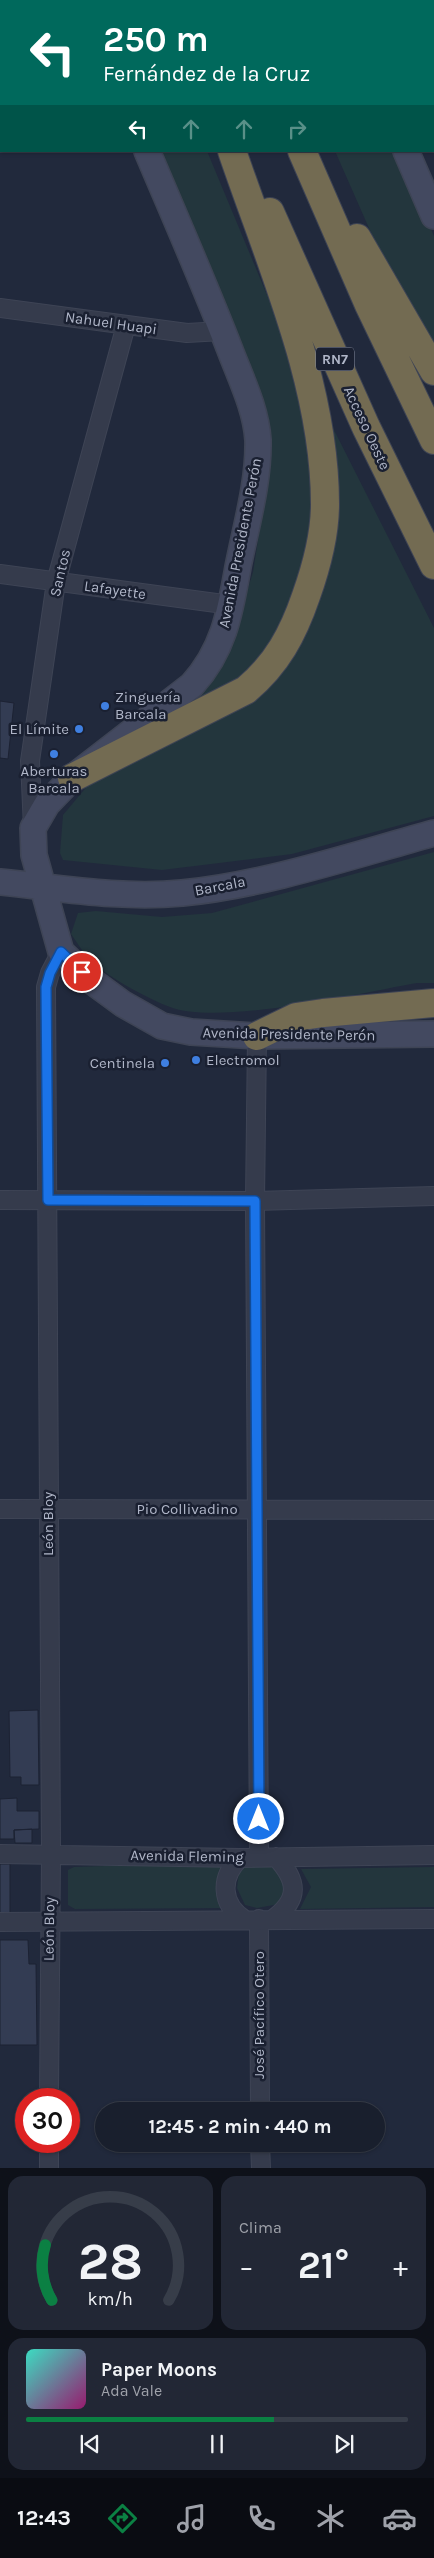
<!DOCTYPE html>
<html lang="es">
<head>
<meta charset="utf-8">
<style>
  :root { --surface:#191f2d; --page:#222735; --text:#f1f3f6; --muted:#9fa2aa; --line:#373d49; --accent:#0b8043 }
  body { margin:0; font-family:Karla,sans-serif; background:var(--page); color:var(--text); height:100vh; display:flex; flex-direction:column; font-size:19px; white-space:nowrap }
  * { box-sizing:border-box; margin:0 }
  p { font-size:16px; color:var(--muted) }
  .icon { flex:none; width:28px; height:28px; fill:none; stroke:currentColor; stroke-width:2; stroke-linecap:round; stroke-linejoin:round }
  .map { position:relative; height:2168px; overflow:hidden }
  .panel { display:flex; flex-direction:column; gap:8px; padding:8px; background:#0e1119; flex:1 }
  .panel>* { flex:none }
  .banner { position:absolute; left:0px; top:0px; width:435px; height:152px; box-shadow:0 1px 4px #0004,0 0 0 1px var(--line); background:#00695c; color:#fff; overflow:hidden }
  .speed { position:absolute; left:15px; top:2088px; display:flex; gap:10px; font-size:25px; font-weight:700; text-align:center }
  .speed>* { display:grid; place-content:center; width:65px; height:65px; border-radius:50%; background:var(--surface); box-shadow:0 1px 4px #0004,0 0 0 1px var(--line); line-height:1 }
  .speed .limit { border:8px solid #d22; background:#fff; color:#111 }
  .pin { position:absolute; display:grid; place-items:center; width:42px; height:42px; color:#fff; margin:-21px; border:2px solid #fff; border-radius:50%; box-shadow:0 1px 5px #0007 }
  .me { position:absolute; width:55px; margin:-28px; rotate:0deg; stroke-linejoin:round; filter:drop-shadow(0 0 4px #0008) }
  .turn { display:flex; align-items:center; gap:18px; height:105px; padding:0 20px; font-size:22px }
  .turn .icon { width:65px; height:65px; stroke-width:2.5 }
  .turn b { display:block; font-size:35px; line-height:42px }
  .lanes { display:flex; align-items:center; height:48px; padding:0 20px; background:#0003; justify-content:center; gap:25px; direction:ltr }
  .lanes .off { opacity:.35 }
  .big { font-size:38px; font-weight:700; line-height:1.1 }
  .panel .tile { flex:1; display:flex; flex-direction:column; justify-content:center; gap:8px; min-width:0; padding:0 18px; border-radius:15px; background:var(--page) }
  .panel .dial { align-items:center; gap:0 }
  .dial svg { height:130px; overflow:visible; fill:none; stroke:var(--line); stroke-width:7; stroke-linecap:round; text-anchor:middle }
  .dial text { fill:var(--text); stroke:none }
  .song { display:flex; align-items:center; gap:15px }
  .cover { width:60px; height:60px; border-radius:8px; background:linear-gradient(135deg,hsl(170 70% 55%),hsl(320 70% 35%)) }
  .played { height:5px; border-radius:2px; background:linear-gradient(90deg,var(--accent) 65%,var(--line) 65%) }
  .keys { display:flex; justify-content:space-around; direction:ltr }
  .heat { display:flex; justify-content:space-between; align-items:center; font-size:28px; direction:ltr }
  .panel .tiles { flex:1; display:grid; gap:8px; grid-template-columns:1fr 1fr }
  .tile:last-child { grid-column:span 2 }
  .trip { position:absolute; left:95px; top:2102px; width:290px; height:50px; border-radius:25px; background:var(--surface); box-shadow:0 1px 4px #0004,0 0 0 1px var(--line); font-weight:700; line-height:50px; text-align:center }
  .menu { display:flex; height:80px; justify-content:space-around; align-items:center; background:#0a0c12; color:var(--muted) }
  .menu .icon { width:35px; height:35px }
  .menu .current { color:var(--accent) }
  .menu b { font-size:22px; color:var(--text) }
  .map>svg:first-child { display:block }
</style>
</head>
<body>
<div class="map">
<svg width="434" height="2168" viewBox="0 0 434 2168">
  <rect width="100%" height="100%" fill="#21293c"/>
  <path fill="#23363d" d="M159,151H207L282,331L306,427L313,484L311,529L291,607L254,670L152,728L233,638L253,572L270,464L269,429Z
    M335,151H397L434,236V352L387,269Z
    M329,420L434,628V816L292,854L162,870L63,860L60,853L63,815L94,778L289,660Z
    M434,852V983H417C360,993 220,1026 170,1007C148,999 100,973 86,956C81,949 76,941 71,934L78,913L96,911L162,917L212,913Z
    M223,1862L220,1885L225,1908L75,1909L68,1905V1870L74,1867Z
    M246,1865C271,1867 282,1863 287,1890L279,1904L257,1908L245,1905L237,1888L239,1872Z
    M434,1867V1907L300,1909L311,1887L301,1869Z"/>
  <path fill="#333c53" stroke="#1c2233" d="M0,701L14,703L8,759L0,758Z
    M38,1710L39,1785H21V1777H10L9,1711Z
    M17,1798V1811H39V1829L14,1830V1839H0V1799Z
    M32,1829V1843H15L14,1830Z
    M0,1864H10V1914H0Z
    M0,1940H28L29,1964H36L37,2045H0Z"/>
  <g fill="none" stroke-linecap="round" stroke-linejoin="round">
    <g stroke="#3e4455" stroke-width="20">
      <path id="street" d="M0,119H1
        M0,308L187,333L222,331
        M0,574L231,605
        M33,828L30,761L56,582L126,325
        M257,1036L255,1201L259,1857
        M0,1200L255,1201L434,1196
        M0,1509L434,1510
        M0,1854L240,1858L434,1855
        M240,1858C220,1877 220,1904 245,1920
        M259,1919L260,2111
        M273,1919C300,1899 298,1881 276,1857
        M0,1922L434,1919
        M49,2099L51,1853L46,987L50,973L61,952
        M260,2144L261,2168
        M49,2168V2141"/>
    </g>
    <g stroke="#3e4455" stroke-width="28">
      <path id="secondary" d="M81,0L82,1
        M340,0V1
        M147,151C175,217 204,283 230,350C241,379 256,409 258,440C259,482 246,526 238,567C230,612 224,650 192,685L72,778L47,804L33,828L34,855L61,952L93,982L123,1004L162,1026L191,1032L257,1036L434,1034
        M406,151L434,216
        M0,882C60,888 121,899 182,893C265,885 354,855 434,833"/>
    </g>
    <g stroke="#3d4354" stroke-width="30">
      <path id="highway" d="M176,0V1
        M235,0L236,1
        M302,151L369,305L434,440
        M270,212L366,427L434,565
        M357,238L434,371
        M72,778L246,690C277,664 293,634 306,596C316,568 325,534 325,504C325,384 270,263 232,151
        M257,1036L296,1017L323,1013L434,1003"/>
    </g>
    <use href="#street" stroke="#353b4c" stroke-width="18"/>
    <use href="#secondary" stroke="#434960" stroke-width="25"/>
    <use href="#highway" stroke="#736b52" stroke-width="28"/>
  </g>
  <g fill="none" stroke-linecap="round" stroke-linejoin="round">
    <g stroke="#114b97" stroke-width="12">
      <path id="route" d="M82,972L61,952L50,973L46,987L48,1200L255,1201L259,1819"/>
    </g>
    <use href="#route" stroke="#1a73e8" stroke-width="9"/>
  </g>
  <g fill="#3f7fe0" stroke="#1a2031" stroke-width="2">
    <circle cx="105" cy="706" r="5"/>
    <circle cx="79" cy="729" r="5"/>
    <circle cx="54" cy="754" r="5"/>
    <circle cx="196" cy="1060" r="5"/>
    <circle cx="165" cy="1063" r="5"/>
  </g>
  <g text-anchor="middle" stroke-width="5" stroke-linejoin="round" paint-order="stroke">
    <rect fill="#1a2031" stroke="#83899b" stroke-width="1" x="316" y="347.5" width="38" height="23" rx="4"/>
    <g font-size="14" font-weight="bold" fill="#b0b6c8">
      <text x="335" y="364">RN7</text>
    </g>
    <g font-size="15" fill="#b0b6c8" stroke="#1a2031">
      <text transform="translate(111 323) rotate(8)" y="5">Nahuel Huapi</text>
      <text transform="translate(367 428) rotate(65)" y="5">Acceso Oeste</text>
      <text transform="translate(240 543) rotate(-79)" y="5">Avenida Presidente Perón</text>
      <text transform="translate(60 573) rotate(-77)" y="5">Santos</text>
      <text transform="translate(115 590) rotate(8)" y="5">Lafayette</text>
      <text transform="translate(220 886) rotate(-11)" y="5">Barcala</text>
      <text transform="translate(289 1034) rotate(1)" y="5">Avenida Presidente Perón</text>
      <text x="187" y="1514">Pio Collivadino</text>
      <text transform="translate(48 1524) rotate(-90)" y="5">León Bloy</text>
      <text transform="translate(187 1856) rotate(1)" y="5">Avenida Fleming</text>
      <text transform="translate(49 1929) rotate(-89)" y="5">León Bloy</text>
      <text transform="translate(259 2015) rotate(-90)" y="5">José Pacífico Otero</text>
    </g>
    <g font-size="15" fill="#b0b6c8" stroke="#1a2031" text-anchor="start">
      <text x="115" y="702">Zinguería<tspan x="115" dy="17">Barcala</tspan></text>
      <text x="69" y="734" text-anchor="end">El Límite</text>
      <text x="54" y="776" text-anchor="middle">Aberturas<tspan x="54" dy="17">Barcala</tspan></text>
      <text x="206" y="1065">Electromol</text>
      <text x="155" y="1068" text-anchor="end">Centinela</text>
    </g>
  </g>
</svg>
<div class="speed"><div class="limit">30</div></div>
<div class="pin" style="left:82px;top:972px;background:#d93025"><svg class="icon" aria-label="arrive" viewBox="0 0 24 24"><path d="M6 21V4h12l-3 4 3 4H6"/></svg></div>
<svg class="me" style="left:259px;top:1819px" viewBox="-20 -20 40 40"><circle r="17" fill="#1a73e8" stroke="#fff" stroke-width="3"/><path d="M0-11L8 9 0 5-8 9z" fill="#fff"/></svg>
<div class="trip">12:45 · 2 min · 440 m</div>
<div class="banner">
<div class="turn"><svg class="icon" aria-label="left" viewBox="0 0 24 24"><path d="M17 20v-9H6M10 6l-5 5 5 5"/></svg><div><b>250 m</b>Fernández de la Cruz</div></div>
<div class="lanes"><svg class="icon" aria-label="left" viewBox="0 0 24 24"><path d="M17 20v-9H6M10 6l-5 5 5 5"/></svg><svg class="icon off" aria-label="ahead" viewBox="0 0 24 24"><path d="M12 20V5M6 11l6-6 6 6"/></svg><svg class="icon off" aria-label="ahead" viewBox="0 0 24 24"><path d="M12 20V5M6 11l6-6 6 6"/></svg><svg class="icon off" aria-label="right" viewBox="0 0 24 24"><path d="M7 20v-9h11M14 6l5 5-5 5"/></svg></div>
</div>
</div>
<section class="panel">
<div class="tiles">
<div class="tile dial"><svg viewBox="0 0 100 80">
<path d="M14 69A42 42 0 1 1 86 69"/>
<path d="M14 69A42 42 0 0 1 10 35" stroke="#0b8043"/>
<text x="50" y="56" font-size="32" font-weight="700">28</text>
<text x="50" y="72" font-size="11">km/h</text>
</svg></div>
<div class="tile"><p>Clima</p>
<div class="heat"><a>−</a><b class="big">21°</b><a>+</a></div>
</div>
<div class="tile">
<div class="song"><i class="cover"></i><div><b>Paper Moons</b><p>Ada Vale</p></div></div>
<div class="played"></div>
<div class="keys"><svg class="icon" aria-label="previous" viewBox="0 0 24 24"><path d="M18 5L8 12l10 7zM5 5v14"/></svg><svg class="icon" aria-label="pause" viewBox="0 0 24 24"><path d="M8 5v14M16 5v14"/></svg><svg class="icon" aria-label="next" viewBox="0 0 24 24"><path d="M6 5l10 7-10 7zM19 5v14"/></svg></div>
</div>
</div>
</section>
<nav class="menu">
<b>12:43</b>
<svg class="icon current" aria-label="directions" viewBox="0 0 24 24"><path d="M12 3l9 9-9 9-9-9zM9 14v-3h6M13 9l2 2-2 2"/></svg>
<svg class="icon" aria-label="music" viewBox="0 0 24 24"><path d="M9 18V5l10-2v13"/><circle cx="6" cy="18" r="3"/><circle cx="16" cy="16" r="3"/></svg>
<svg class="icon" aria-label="phone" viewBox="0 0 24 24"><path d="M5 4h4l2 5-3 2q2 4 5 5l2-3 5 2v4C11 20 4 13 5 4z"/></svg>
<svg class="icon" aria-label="climate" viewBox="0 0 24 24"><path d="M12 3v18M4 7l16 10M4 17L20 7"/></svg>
<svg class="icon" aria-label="car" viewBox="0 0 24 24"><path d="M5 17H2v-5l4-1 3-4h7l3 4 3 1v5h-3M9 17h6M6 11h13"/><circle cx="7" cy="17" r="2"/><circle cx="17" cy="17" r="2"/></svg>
</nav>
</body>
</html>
